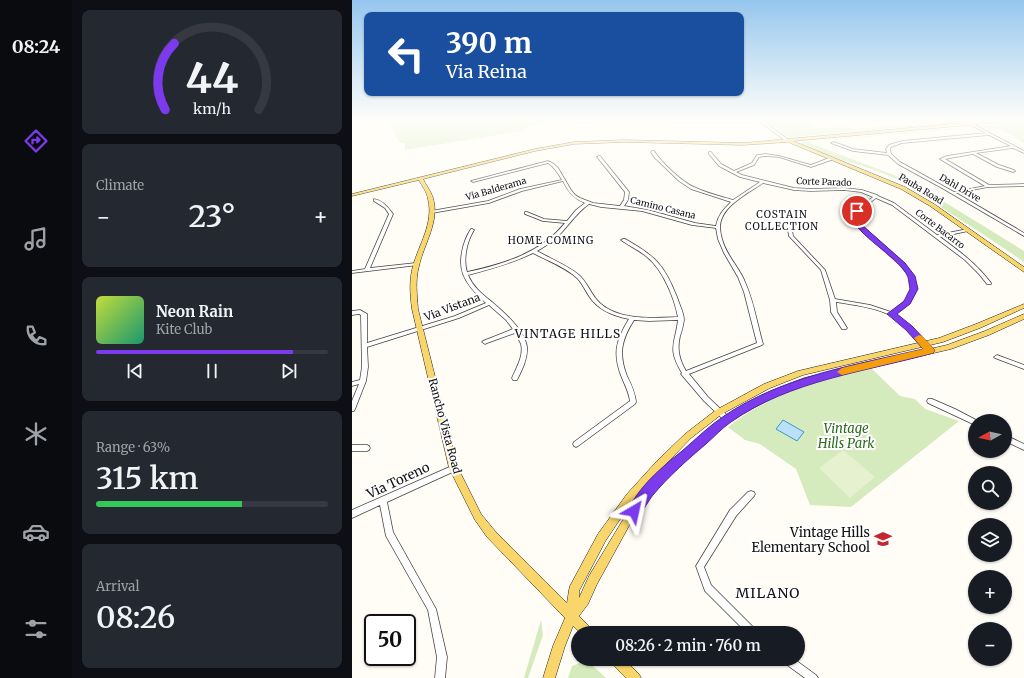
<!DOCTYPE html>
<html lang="en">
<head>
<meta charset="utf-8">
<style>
  :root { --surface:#171b24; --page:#242831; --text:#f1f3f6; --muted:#9ea1a6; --line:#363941; --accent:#7c3aed }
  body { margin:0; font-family:Merriweather,serif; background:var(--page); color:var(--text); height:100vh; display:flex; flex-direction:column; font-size:15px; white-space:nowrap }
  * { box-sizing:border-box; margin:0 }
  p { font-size:13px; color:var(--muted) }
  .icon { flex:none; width:22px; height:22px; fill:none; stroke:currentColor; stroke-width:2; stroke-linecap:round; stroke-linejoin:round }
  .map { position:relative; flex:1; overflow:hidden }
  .details { display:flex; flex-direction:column; gap:10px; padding:10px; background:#0d0f14; width:280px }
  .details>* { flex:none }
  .banner { position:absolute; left:12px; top:12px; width:380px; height:84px; border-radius:8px; box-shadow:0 1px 3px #0004; background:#1a4fa0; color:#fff; overflow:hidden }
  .needle { width:26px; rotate:262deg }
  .fabs { position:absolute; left:616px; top:414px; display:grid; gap:8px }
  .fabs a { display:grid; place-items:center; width:44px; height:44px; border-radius:50%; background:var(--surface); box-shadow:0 1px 3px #0004; font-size:20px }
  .speed { position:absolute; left:12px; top:614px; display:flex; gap:8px; font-size:20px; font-weight:700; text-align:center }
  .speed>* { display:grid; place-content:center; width:52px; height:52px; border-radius:50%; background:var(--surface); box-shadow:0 1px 3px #0004; line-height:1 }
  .speed .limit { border:2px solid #111; border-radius:6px; background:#fff; color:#111 }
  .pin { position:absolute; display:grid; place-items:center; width:34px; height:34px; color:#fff; margin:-17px; border:2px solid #fff; border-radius:50%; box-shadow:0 1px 4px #0007 }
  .me { position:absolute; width:44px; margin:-22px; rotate:36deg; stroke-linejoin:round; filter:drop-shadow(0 0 3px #0008) }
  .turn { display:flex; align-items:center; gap:14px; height:84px; padding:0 16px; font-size:18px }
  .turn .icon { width:52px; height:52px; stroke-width:2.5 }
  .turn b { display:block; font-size:28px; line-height:34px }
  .big { font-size:30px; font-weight:600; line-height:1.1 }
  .details .card { flex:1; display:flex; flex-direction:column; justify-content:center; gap:6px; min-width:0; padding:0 14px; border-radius:8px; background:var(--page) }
  .details .dial { align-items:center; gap:0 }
  .dial svg { height:104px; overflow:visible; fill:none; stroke:var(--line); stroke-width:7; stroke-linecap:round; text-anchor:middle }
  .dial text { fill:var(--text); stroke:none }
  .song { display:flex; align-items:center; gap:12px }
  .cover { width:48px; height:48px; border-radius:6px; background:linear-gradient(135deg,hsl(70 70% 55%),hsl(160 70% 35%)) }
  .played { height:4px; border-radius:2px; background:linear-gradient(90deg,var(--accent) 85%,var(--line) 85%) }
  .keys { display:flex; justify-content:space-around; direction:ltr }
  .heat { display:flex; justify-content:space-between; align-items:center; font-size:22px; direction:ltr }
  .charge { height:6px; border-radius:3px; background:linear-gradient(90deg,#34c759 63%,var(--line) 0) }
  .trip { position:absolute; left:219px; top:626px; width:234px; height:40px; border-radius:20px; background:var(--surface); box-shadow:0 1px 3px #0004; font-weight:600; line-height:40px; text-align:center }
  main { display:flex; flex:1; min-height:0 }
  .dock { display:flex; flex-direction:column; width:72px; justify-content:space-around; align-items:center; background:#090b0e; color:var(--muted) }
  .dock .icon { width:28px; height:28px }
  .dock .on { color:var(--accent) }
  .dock b { font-size:18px; color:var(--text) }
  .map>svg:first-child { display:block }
</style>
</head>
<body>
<main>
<nav class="dock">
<b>08:24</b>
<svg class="icon on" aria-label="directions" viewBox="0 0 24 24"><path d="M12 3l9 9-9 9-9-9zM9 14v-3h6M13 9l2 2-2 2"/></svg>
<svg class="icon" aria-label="music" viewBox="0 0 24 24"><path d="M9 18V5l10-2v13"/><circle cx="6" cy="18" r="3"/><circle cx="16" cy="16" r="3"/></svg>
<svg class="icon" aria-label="phone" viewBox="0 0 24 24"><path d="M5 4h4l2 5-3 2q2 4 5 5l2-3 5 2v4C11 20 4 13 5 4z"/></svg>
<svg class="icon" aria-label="climate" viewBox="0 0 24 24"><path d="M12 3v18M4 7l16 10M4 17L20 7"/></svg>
<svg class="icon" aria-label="car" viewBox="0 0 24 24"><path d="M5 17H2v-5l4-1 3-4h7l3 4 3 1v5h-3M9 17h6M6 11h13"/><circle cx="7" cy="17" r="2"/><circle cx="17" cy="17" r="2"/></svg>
<svg class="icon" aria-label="filters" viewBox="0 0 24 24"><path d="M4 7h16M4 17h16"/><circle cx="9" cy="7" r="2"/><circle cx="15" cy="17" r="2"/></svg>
</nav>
<section class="details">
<div class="card dial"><svg viewBox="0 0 100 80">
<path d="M14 69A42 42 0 1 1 86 69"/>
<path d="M14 69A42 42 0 0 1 21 18" stroke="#7c3aed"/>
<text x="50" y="56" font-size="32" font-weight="700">44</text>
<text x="50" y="72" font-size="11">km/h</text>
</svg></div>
<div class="card"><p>Climate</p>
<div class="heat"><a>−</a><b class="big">23°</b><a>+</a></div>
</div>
<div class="card">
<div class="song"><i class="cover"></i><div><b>Neon Rain</b><p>Kite Club</p></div></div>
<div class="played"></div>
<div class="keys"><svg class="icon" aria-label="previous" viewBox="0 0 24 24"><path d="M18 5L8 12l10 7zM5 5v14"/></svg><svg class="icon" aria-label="pause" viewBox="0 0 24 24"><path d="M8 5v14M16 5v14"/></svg><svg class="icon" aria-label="next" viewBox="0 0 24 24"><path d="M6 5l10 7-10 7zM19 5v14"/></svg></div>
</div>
<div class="card"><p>Range · 63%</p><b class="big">315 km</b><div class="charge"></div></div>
<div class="card"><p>Arrival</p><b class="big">08:26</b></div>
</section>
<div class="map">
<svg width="672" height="678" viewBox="0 0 672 678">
  <rect width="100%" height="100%" fill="#fffdf5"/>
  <path fill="#d5ebbd" d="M35,119H202L209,122C200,122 175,125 169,131L53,150V143H48Z
    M409,119H447L464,128L494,127L502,129L584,123L579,119H605L607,121V122L604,123L439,137L434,136Z
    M672,120V143L649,129L634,130L629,127L630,126Z
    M614,127L620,128L461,141L458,143L560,182L672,251V262C632,234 592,209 551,183C521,165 479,160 448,144L450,142Z
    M519,368L548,396L563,399L573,409L607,421L499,507L458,505L444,469L408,444L393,440L376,427C417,394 468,379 519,368Z
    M189,620L191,635L176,678H172Z
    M228,663L239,664L254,678H216L220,666Z"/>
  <path fill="#e6f2cf" d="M481,421L497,423L499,448L481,445Z
    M491,450L523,477L498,498L467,468Z"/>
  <path fill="#b9e0f7" stroke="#3f96cf" d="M431,420L452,432L445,441L424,429Z"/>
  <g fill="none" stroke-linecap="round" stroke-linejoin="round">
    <g stroke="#444" stroke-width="1.5">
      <path id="minor" d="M404,119H407L437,140L434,141Z
        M468,119H472V120L471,121Z
        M517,119H535L518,121Z
        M607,119H611L672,151V153L661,148L624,153L647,165L662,170L663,171L661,172L645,167L621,154L593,159L637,185L672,184V186L636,187L604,193L672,233V236L590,188L546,164L536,155L501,151L479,143L482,142L501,149L535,153L534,149L537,145L550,141L634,133ZM637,135L659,146L595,156L588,159L633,186L602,192L548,162L539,154L538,149L539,147L550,143Z
        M300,151H302C309,162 330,182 342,187C354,193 368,196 381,200L408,182L388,177L367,166L357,154V152H359L369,164L382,171L400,163L405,155H406L413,154L427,156L459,165L477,158H479V160L459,167L427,157L413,156L407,157L402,165L384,172L390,175L442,188L459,189L492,188L510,190L525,195L526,196L542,203L585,235L616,229V231L588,237C607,251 625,264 639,283V284H635L627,274L613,260L540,205L524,198L507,211L505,219L509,225L552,263L561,276L564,289L558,303L543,314L557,325L581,350L578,352L576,351C565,339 553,324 538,315C521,307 502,305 484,302L485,312L495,328L494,329H490L479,312L478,300L469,270L437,236L434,218L436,217L438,218L441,236L473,270L483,299L518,305L539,312L553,302L560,289L557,276L548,265L506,227L501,219L504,210L521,197L509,192L492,190L459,191L442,190L411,183C398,192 376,203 370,218C367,224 368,232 370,239C374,255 387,267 393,282C402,302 405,323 411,344L410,345L337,374L356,397L377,417L378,419L377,421L375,422L373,421L352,401L329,374L330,373C315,348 323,345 326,320L297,321L282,320C270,339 266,353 275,376C279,384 283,392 284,402L283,404L226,446L224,447L222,446L221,444L222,442L278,401C277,393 273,385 270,378C260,354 264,340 277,319C261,316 246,310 237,296C233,290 230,283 225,278C213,267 196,261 181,253C161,263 139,269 116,275C121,287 130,294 140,302C152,312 173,331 175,347C176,358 170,370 165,380H161L160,378C164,368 172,356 169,344C167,340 165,336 163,333L135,343L133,344L130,342L131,341L161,329L154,320L137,305L107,318L15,347L16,367L14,381L3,409L2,411H0V401L7,384L0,386V382L8,380L10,367L9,315L7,314L0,315V311L8,310L15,314V343L103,316L134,303C125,295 115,285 111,274C106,261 111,241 119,229H120L122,230C115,241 111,259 115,272C152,264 189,253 213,223L191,221L173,214V212H175L192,219L215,221L224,210L233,203C222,199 216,192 211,181L170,191L137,203L80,213L78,212L79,211L136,201L168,189L210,180C206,173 202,167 196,163L121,182L119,181L196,161L202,164L206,168L219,190L223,195L228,198L241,203L268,206L272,200L273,192L246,158L245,157L247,156H248L277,192L276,200L272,206L296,210L343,223L364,226C366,215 371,210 379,202L339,189L327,181L303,158L299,152ZM237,204L249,207L290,211L340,225L364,228L366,239L372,253L386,277L392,292L405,343L334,371C327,359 325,349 328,336C330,331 331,326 332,320C332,313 327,304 325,297C312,264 303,256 273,239H271L269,240C277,246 287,250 295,257C311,270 322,297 326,317C301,318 263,321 245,300C238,292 235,282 227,275C215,265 199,259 185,251C194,246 203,240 210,232C219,222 226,212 237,204Z
        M22,199C30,200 36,207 41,214L18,268L64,263L66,264V265L0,273V271L13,269L37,214L33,208L22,201Z
        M645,355L672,365V369L643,358L642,357Z
        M576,399H580L603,409L626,421H623V425L621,424L576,403L575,401Z
        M653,435L672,444V450L653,441Z
        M0,445H15L17,446L18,448L17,450L15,451H0Z
        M102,465L105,466L106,468L105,470L35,502L41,532L84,609L95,657L93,678H83L85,657L76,610L34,536L28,505L0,518V510Z
        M399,491L402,492L403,494L402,496L384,516L352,567L359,585L404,630L406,633H395L353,591L344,566L378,510L396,492Z
        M429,659H442L464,675L466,678H453L431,662Z"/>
    </g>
    <g stroke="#222" stroke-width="1">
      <path id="major" d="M657,119L672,120L441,141L553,187L582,204L672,267V272L578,206L549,189L436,142L391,145L272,142L222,144L183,151L71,179C74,185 79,191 81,198C88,221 72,244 67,266C63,281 65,294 66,309L106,468L129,514L143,531L215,603L217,590L218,586L246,534L275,494L305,461L333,434L364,410L412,384L446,371L587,338L624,324L672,304V308L628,328L591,342L451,375L418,388L370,414L339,438L311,467L281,500L254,540L227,591V598L237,576L272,518L293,489L315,464L372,417L419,391L452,378L595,345L633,331L672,314V319L637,335L599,349L457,382L425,395L378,421L321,470L299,495L278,524L245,584L236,604L227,616L240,629L242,633H228L221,626L213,646L203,678H191L201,646L213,618L135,537L123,520L97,468L60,309C58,294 57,280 61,266C67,244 82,223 76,199C75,192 70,186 67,180L0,196V194L183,149L222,142L272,140L391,143Z
        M257,659H272L287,674L289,678H274L259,663Z"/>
    </g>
    <use href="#minor" fill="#fff" fill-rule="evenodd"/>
    <use href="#major" fill="#f9d66b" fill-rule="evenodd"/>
  </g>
  <linearGradient id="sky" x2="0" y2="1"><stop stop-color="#95c6ee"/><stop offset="0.56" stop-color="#fffefa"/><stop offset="1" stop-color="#fffefa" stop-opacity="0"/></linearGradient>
  <rect width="672" height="214" fill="url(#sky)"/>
  <path fill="#7c3aed" stroke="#51269a" d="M505,209L508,211L506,219L510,225L553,263L563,276L566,289L558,304L545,314L560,326L581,348L583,350L581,353C513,372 439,380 379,422C370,428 362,437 354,444C335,460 317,476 301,495C295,502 291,514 282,517L278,515L276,511C286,487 310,467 330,451C344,439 357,426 372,416C431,376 503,365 571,349L554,330L535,314L552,301L558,289C557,285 557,281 556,277C548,258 511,240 500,219L501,211Z"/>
  <path fill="#f59e0b" d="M567,335L570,336L581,348L583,350L581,353L490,375L485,372L490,368L571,349L562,338Z"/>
  <defs>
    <g id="school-bare" transform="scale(1.38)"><path d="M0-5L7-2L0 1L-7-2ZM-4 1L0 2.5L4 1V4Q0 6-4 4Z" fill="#c4262e" stroke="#fff" stroke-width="2.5" paint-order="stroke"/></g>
  </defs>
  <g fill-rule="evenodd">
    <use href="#school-bare" x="531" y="539"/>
  </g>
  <g text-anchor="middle" stroke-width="4" stroke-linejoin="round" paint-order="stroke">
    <g font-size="9" fill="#111" stroke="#fff">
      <text transform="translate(472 182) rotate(2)" y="3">Corte Parado</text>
      <text transform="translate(608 188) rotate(30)" y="3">Dahl Drive</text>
      <text transform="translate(144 189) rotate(-16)" y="3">Via Balderama</text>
      <text transform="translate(569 189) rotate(31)" y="3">Pauba Road</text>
      <text transform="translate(311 208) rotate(14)" y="3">Camino Casana</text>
      <text transform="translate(588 229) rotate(37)" y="3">Corte Bacarro</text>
    </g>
    <g font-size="10" letter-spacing="1" fill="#111" stroke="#fff">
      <text x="430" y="218">COSTAIN<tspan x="430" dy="12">COLLECTION</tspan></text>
      <text x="199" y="244">HOME COMING</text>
    </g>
    <g font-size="11" fill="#111" stroke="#fff">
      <text transform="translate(100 307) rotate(-21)" y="4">Via Vistana</text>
      <text transform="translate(93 426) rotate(75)" y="4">Rancho Vista Road</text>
    </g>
    <g font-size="12" letter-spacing="1" fill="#111" stroke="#fff">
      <text x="216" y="338">VINTAGE HILLS</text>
    </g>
    <g font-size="13" font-style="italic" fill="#2f6b1f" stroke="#fff">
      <text x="494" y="433">Vintage<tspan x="494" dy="15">Hills Park</tspan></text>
    </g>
    <g font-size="13" fill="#111" stroke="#fff">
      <text transform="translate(46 480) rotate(-25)" y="5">Via Toreno</text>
    </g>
    <g font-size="13" fill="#111" stroke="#fff" text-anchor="end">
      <text x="518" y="537">Vintage Hills<tspan x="518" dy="15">Elementary School</tspan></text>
    </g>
    <g font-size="14" letter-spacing="1" fill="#111" stroke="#fff">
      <text x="416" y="598">MILANO</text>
    </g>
  </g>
</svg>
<div class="fabs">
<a><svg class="needle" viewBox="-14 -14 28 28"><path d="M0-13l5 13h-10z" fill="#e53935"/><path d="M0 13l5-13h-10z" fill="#9ea1a6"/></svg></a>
<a><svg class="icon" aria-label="search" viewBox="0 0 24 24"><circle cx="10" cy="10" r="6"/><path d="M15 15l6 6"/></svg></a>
<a><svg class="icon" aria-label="layers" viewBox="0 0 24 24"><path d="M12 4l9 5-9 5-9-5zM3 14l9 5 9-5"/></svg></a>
<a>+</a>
<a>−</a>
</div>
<div class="speed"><div class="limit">50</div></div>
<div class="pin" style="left:505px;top:211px;background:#d93025"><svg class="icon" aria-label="arrive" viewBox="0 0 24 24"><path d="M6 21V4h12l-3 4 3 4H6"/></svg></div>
<svg class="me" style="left:282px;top:511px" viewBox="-20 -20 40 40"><path d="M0-17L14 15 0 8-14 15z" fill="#7c3aed" stroke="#fff" stroke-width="4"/></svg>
<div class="trip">08:26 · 2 min · 760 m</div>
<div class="banner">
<div class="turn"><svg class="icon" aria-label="left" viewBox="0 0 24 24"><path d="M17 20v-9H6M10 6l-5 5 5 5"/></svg><div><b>390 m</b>Via Reina</div></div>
</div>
</div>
</main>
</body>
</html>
